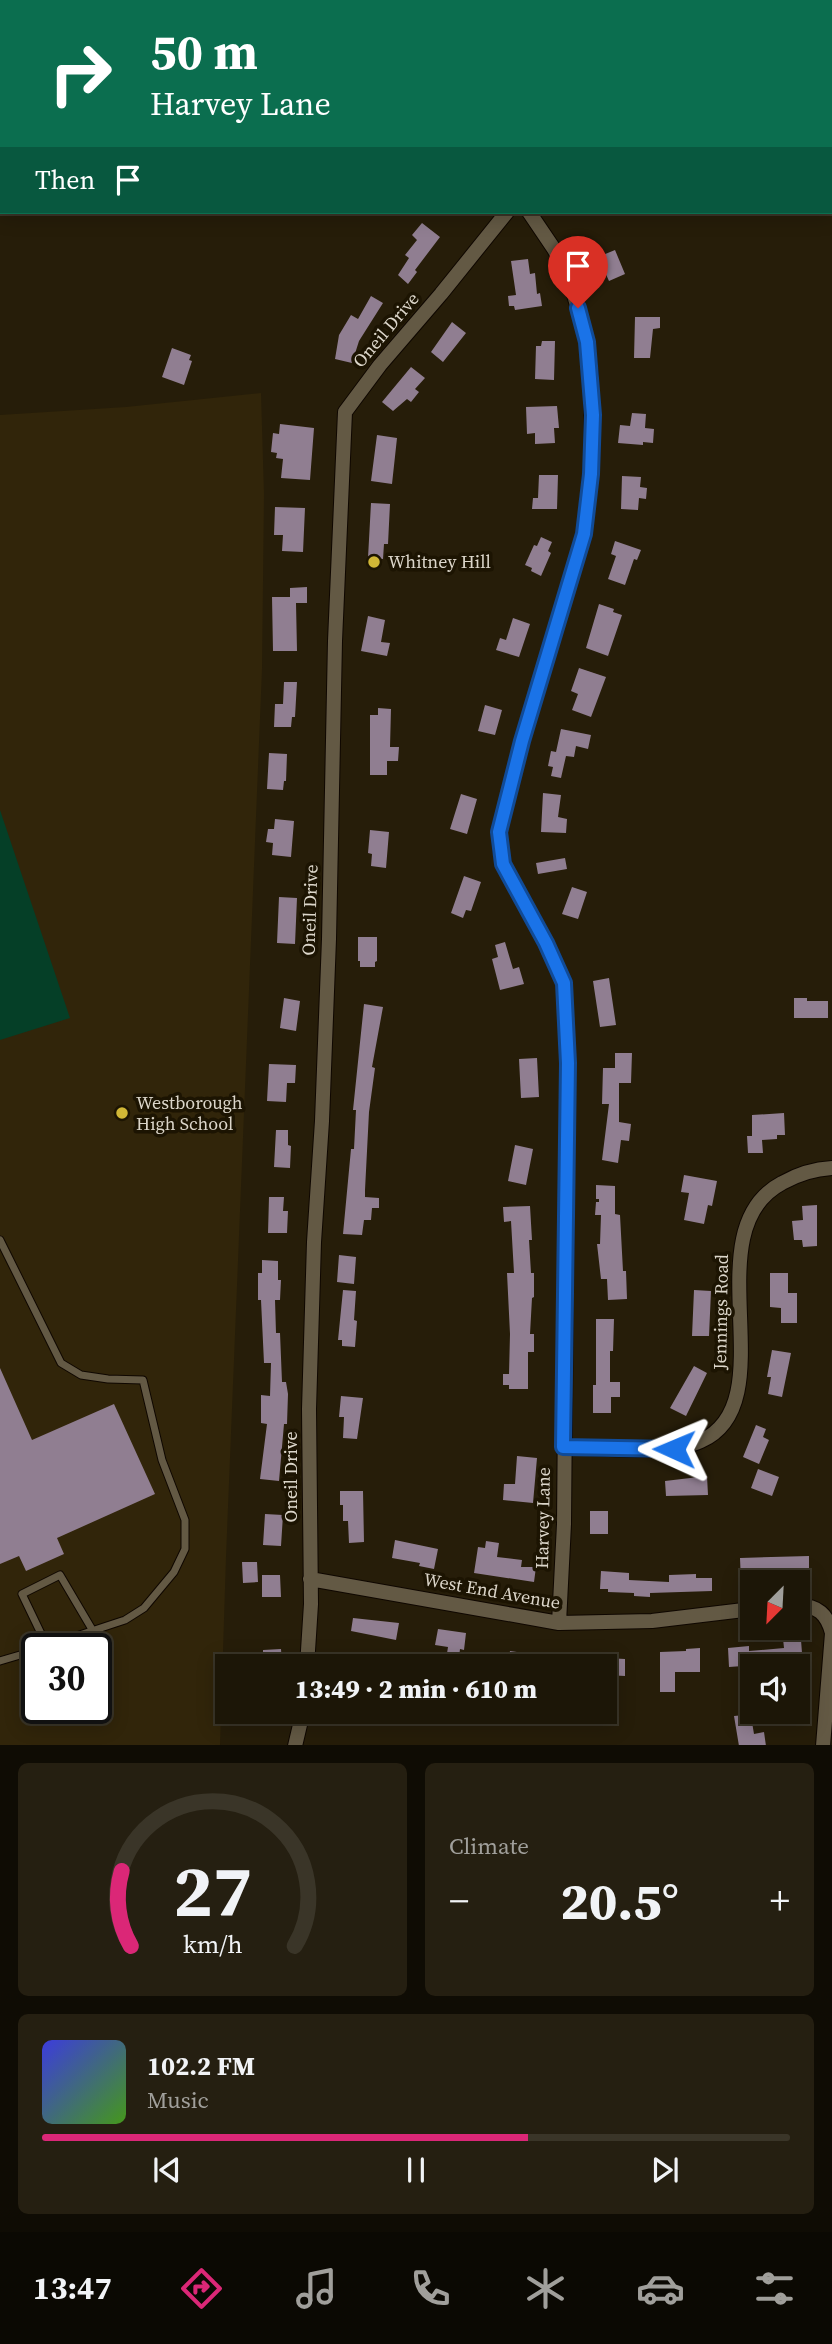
<!DOCTYPE html>
<html lang="en">
<head>
<meta charset="utf-8">
<style>
  :root { --surface:#1c1607; --page:#251f11; --text:#f1f3f6; --muted:#a09f9b; --line:#3a3528; --accent:#db2777 }
  body { margin:0; font-family:"Source Serif 4",serif; background:var(--page); color:var(--text); height:100vh; display:flex; flex-direction:column; font-size:26px; white-space:nowrap }
  * { box-sizing:border-box; margin:0 }
  p { font-size:23px; color:var(--muted) }
  .icon { flex:none; width:38px; height:38px; fill:none; stroke:currentColor; stroke-width:2; stroke-linecap:round; stroke-linejoin:round }
  .map { position:relative; height:1745px; overflow:hidden }
  .drawer { display:flex; flex-direction:column; gap:18px; padding:18px; background:#0f0c04; flex:1 }
  .drawer>* { flex:none }
  .top-card { position:absolute; left:0px; top:0px; width:833px; height:214px; box-shadow:0 4px 18px #0003,0 0 0 2px var(--line); background:#0b6e4f; color:#fff; overflow:hidden }
  .needle { width:46px; rotate:204deg }
  .tools { position:absolute; left:740px; top:1570px; display:grid; gap:14px }
  .tools a { display:grid; place-items:center; width:70px; height:70px; border-radius:0px; background:var(--surface); box-shadow:0 4px 18px #0003,0 0 0 2px var(--line); font-size:35px }
  .speed { position:absolute; left:21px; top:1633px; display:flex; gap:14px; font-size:35px; font-weight:700; text-align:center }
  .speed>* { display:grid; place-content:center; width:91px; height:91px; border-radius:50%; background:var(--surface); box-shadow:0 4px 18px #0003,0 0 0 2px var(--line); line-height:1 }
  .speed .limit { border:4px solid #111; border-radius:10px; background:#fff; color:#111 }
  .pin { position:absolute; display:grid; place-items:center; width:60px; height:60px; color:#fff; margin:-72px -30px; border-radius:50% 50% 50% 0; rotate:-45deg; box-shadow:0 0 7px #0007 }
  .pin .icon { rotate:45deg }
  .me { position:absolute; width:77px; margin:-38px; rotate:271deg; stroke-linejoin:round; filter:drop-shadow(0 0 5px #0008) }
  .turn { display:flex; align-items:center; gap:24px; height:147px; padding:0 35px; font-size:32px }
  .turn .icon { width:91px; height:91px; stroke-width:2.5 }
  .turn b { display:block; font-size:49px; line-height:60px }
  .then { display:flex; align-items:center; height:66px; padding:0 35px; background:#0003; gap:14px; font-size:26px }
  .big { font-size:52px; font-weight:800; line-height:1.1 }
  .drawer .card { flex:1; display:flex; flex-direction:column; justify-content:center; gap:10px; min-width:0; padding:0 24px; border-radius:10px; background:var(--page) }
  .drawer .dial { align-items:center; gap:0 }
  .dial svg { height:182px; overflow:visible; fill:none; stroke:var(--line); stroke-width:7; stroke-linecap:round; text-anchor:middle }
  .dial text { fill:var(--text); stroke:none }
  .song { display:flex; align-items:center; gap:21px }
  .cover { width:84px; height:84px; border-radius:10px; background:linear-gradient(135deg,hsl(240 70% 55%),hsl(100 70% 35%)) }
  .played { height:7px; border-radius:4px; background:linear-gradient(90deg,var(--accent) 65%,var(--line) 65%) }
  .keys { display:flex; justify-content:space-around; direction:ltr }
  .heat { display:flex; justify-content:space-between; align-items:center; font-size:38px; direction:ltr }
  .drawer .tiles { flex:1; display:grid; gap:18px; grid-template-columns:1fr 1fr }
  .card:last-child { grid-column:span 2 }
  .trip { position:absolute; left:215px; top:1654px; width:402px; height:70px; border-radius:0px; background:var(--surface); box-shadow:0 4px 18px #0003,0 0 0 2px var(--line); font-weight:800; line-height:70px; text-align:center }
  .tab-bar { display:flex; height:112px; justify-content:space-around; align-items:center; background:#0b0903; color:var(--muted) }
  .tab-bar .icon { width:49px; height:49px }
  .tab-bar .selected { color:var(--accent) }
  .tab-bar b { font-size:32px; color:var(--text) }
  .map>svg:first-child { display:block }
</style>
</head>
<body>
<div class="map">
<svg width="832" height="1746" viewBox="0 0 832 1746">
  <rect width="100%" height="100%" fill="#261d09"/>
  <path fill="#31250a" fill-rule="evenodd" d="M261,393L264,494L262,669L226,1557L220,1745H0V415L126,407ZM37,1648H96V1708H37Z"/>
  <path fill="#053f27" d="M0,810L70,1018L0,1040Z"/>
  <path fill="#907e91" d="M422,223L440,237L415,270L417,272L408,284L398,275L409,258L405,255L417,240L412,235Z
    M615,250L625,274L609,281L598,257Z
    M528,259L530,274L535,273L537,294L540,293L542,306L515,310L514,306H509L508,296L516,295L511,261Z
    M371,296L383,303L359,341L352,363L335,359L339,335L351,315L358,319Z
    M635,317H660V328L653,329L650,358H634Z
    M452,322L466,333L443,362L431,352Z
    M542,341H555L554,380L535,379L536,346H541Z
    M172,348L191,355L189,360L192,361L184,385L162,377Z
    M411,367L425,378L415,389L419,392L411,402L407,399L393,411L382,402Z
    M557,406L559,428H554L555,443L535,444V433L527,434L526,407Z
    M632,413L646,414L645,428L654,429L653,443L643,442V445L618,443L620,425L630,426Z
    M280,424L314,428L310,480L281,478L283,459L276,458L277,453L271,452L273,433L279,434Z
    M377,435L397,438L392,484L371,481Z
    M539,475H558L557,509H532L533,498H538Z
    M622,476L641,477L640,487L647,488L646,499L639,498L638,510L621,509Z
    M371,503L390,504L388,544H384L383,559L368,558Z
    M275,507L305,508L303,552L282,551L283,535H274Z
    M541,537L552,542L548,551L551,553L541,576L531,571L532,568L525,565L534,545L537,546Z
    M615,541L641,550L637,560L634,559L625,585L608,579L616,556L611,554Z
    M307,587V603H296L297,651H273L272,597H290V588Z
    M599,604L614,609L613,612L622,615L608,656L586,648Z
    M368,616L385,620L381,642L390,643L387,656L361,651Z
    M513,618L530,624L519,657L496,650L500,638L506,640Z
    M579,668L606,677L591,717L572,710L578,694L571,691Z
    M284,682H297L295,717H292L291,727H274L275,704H283Z
    M485,705L502,710L495,735L478,731Z
    M378,708L391,709L390,747H399L398,761H387V775H370V715H378Z
    M561,729L591,735L588,749L576,746L574,757L566,756L561,778L551,776L553,767L548,766L551,751L556,752Z
    M269,753L287,754L286,781H284L283,790L267,789Z
    M543,793L561,795L558,817L567,819L566,833L541,832Z
    M461,794L477,799L467,834L450,829Z
    M275,819L294,821L291,857L272,855L273,843L266,842L268,829H274Z
    M370,830L389,832L386,868L371,866L372,854L368,853Z
    M565,858L567,869L538,874L536,863Z
    M464,876L481,882L471,911L466,910L463,918L451,913Z
    M572,887L587,892L578,919L562,914Z
    M279,897L297,898L295,944L277,943Z
    M358,937H377V961L375,962V967H360V961H358Z
    M505,942L513,969L519,967L524,984L500,990L492,959L498,957L495,945Z
    M609,978L616,1025L600,1027L593,981Z
    M284,998L300,1001L296,1031L280,1028Z
    M794,998H807V1001H828V1018H794Z
    M364,1004L383,1007L372,1067L375,1068L369,1112L365,1190V1197L379,1198V1208H372L371,1220H364L362,1235L343,1234L351,1149H354L356,1110H353Z
    M615,1053H632L631,1083H619V1122L631,1124L629,1141L621,1140L618,1163L602,1160L609,1104H602L603,1068H615Z
    M537,1058L539,1097L521,1098L519,1059Z
    M269,1064L296,1065L295,1083H287L286,1102L267,1101Z
    M784,1113L785,1135H777V1139L762,1140L763,1153H748L747,1136H752V1115Z
    M276,1130H288V1145L291,1146L290,1168L274,1167Z
    M515,1145L533,1149L526,1185L508,1181Z
    M684,1175L717,1181L712,1206L708,1205L704,1224L684,1220L689,1193L681,1192Z
    M596,1185L615,1186V1214L620,1215L623,1271H626L627,1299L608,1300L607,1279H601L597,1244H600L601,1215H595L596,1202H599V1199H596Z
    M269,1197H284L283,1211H288L287,1233H268Z
    M817,1205V1246L803,1247L802,1240H794L792,1221L803,1220L802,1206Z
    M530,1206L532,1240H529L531,1273H534V1297L532,1298L530,1334H534V1352H528V1389H509V1385H503V1374H509L510,1334L507,1273H514L511,1221L504,1222L503,1207Z
    M339,1255L356,1257L354,1284L337,1282Z
    M262,1260L278,1261V1280H281L280,1300H275L276,1333H280L282,1382H286L288,1394L287,1424H284L279,1481L260,1479L267,1424L261,1423V1395L270,1396L271,1363H264L261,1300H258V1273H262Z
    M770,1273H788V1293H797V1323H781V1308L770,1307Z
    M343,1290L356,1291L354,1320L357,1321L355,1347L342,1346V1340H338Z
    M694,1290L711,1291L709,1336H692Z
    M596,1319H614L613,1351H610V1382H620V1397H611V1413H593V1385H596Z
    M772,1350L791,1353L782,1397L768,1394L771,1377H767Z
    M694,1366L707,1373L686,1416L670,1408Z
    M0,1368L32,1440L114,1404L155,1494L57,1538L64,1554L26,1571L19,1556L0,1564Z
    M341,1396L363,1398L357,1439L343,1438L344,1417H339Z
    M756,1425L766,1429L763,1437L769,1440L759,1464L743,1457Z
    M517,1456L537,1458L533,1503L503,1500L504,1484H515Z
    M758,1469L779,1477L772,1496L751,1488Z
    M707,1476L708,1495L666,1496L665,1481Z
    M340,1491H363L364,1542L349,1543L348,1521H343V1505H340Z
    M590,1511H608V1534H590Z
    M265,1514L283,1515L281,1546L263,1545Z
    M395,1540L438,1549L434,1569L419,1566L420,1563L392,1558Z
    M486,1541L499,1543L497,1557L522,1560L521,1567H536L534,1582L474,1573L478,1547L485,1548Z
    M809,1556V1577H770V1582H741L740,1558Z
    M242,1562H257L258,1582L243,1583Z
    M601,1571L629,1573V1580L669,1582V1575L696,1574V1578H712V1591L650,1593V1597L634,1596V1593L608,1592V1589H600Z
    M262,1575H280L281,1597H262Z
    M353,1618L399,1623L396,1640L351,1631Z
    M800,1627L803,1666H785V1663L729,1667L728,1648L749,1646V1651L784,1648L782,1629Z
    M438,1629L466,1633L464,1650L460,1649L458,1666H445L448,1647L435,1645Z
    M700,1648V1672H675V1692H660V1652L686,1651V1649Z
    M281,1649L282,1664L263,1666V1650Z
    M510,1651L565,1659V1666H507Z
    M606,1658L625,1659V1676L606,1675Z
    M745,1715L747,1723L752,1722L754,1734L764,1732L766,1746H739L734,1716Z"/>
  <g fill="none" stroke-linecap="round" stroke-linejoin="round">
    <g stroke="#0f0700" stroke-width="9">
      <path id="lane" d="M0,1240L61,1363L81,1375L108,1379L143,1380L162,1460L185,1520V1549L174,1572L144,1608L125,1620L40,1648
        M47,1646L22,1594L60,1575L93,1631
        M0,1661L37,1650"/>
    </g>
    <g stroke="#0f0700" stroke-width="16">
      <path id="street" d="M529,212L554,249L569,278L579,312L587,342L591,377L592,455L584,534L522,741L499,832L500,848L503,864L546,943L564,983L568,1063L564,1524L559,1623
        M563,1447C599,1448 671,1455 701,1441C788,1402 691,1231 782,1183C798,1174 813,1169 832,1168
        M310,1579L559,1623L652,1621L752,1609
        M798,1605C818,1606 827,1614 832,1633L823,1746
        M307,1666L311,1604L309,1409L314,1242L322,1121L329,939L335,641L345,412L380,365L441,294L507,212
        M295,1746L303,1712"/>
    </g>
    <use href="#lane" stroke="#635944" stroke-width="7"/>
    <use href="#street" stroke="#635944" stroke-width="14"/>
  </g>
  <g fill="none" stroke-linecap="round" stroke-linejoin="round">
    <g stroke="#114b97" stroke-width="18">
      <path id="route" d="M578,308L587,342L593,415L591,474L584,534L522,741L499,832L503,864L546,943L564,983L568,1063L563,1447L674,1449"/>
    </g>
    <use href="#route" stroke="#1a73e8" stroke-width="12"/>
  </g>
  <g fill="#d1b736" stroke="#1c1402" stroke-width="2.5">
    <circle cx="374" cy="562" r="7"/>
    <circle cx="122" cy="1113" r="7"/>
  </g>
  <g text-anchor="middle" stroke-width="7" stroke-linejoin="round" paint-order="stroke">
    <g font-size="18" fill="#dcd6ca" stroke="#1c1402">
      <text transform="translate(386 330) rotate(-50)" y="6">Oneil Drive</text>
      <text transform="translate(310 910) rotate(-88)" y="6">Oneil Drive</text>
      <text transform="translate(721 1312) rotate(-89)" y="6">Jennings Road</text>
      <text transform="translate(291 1477) rotate(-90)" y="6">Oneil Drive</text>
      <text transform="translate(543 1518) rotate(-89)" y="6">Harvey Lane</text>
      <text transform="translate(492 1591) rotate(10)" y="6">West End Avenue</text>
    </g>
    <g font-size="18" fill="#dcd6ca" stroke="#1c1402" text-anchor="start">
      <text x="388" y="568">Whitney Hill</text>
      <text x="136" y="1109">Westborough<tspan x="136" dy="21">High School</tspan></text>
    </g>
  </g>
</svg>
<div class="tools">
<a><svg class="needle" viewBox="-14 -14 28 28"><path d="M0-13l5 13h-10z" fill="#e53935"/><path d="M0 13l5-13h-10z" fill="#a09f9b"/></svg></a>
<a><svg class="icon" aria-label="sound" viewBox="0 0 24 24"><path d="M4 9h4l5-4v14l-5-4H4zM17 9q2 3 0 6"/></svg></a>
</div>
<div class="speed"><div class="limit">30</div></div>
<div class="pin" style="left:578px;top:308px;background:#d93025"><svg class="icon" aria-label="arrive" viewBox="0 0 24 24"><path d="M6 21V4h12l-3 4 3 4H6"/></svg></div>
<svg class="me" style="left:674px;top:1449px" viewBox="-20 -20 40 40"><path d="M0-17L14 15 0 8-14 15z" fill="#1a73e8" stroke="#fff" stroke-width="4"/></svg>
<div class="trip">13:49 · 2 min · 610 m</div>
<div class="top-card">
<div class="turn"><svg class="icon" aria-label="right" viewBox="0 0 24 24"><path d="M7 20v-9h11M14 6l5 5-5 5"/></svg><div><b>50 m</b>Harvey Lane</div></div>
<div class="then">Then<svg class="icon" aria-label="arrive" viewBox="0 0 24 24"><path d="M6 21V4h12l-3 4 3 4H6"/></svg></div>
</div>
</div>
<section class="drawer">
<div class="tiles">
<div class="card dial"><svg viewBox="0 0 100 80">
<path d="M14 69A42 42 0 1 1 86 69"/>
<path d="M14 69A42 42 0 0 1 10 36" stroke="#db2777"/>
<text x="50" y="56" font-size="32" font-weight="700">27</text>
<text x="50" y="72" font-size="11">km/h</text>
</svg></div>
<div class="card"><p>Climate</p>
<div class="heat"><a>−</a><b class="big">20.5°</b><a>+</a></div>
</div>
<div class="card">
<div class="song"><i class="cover"></i><div><b>102.2 FM</b><p>Music</p></div></div>
<div class="played"></div>
<div class="keys"><svg class="icon" aria-label="previous" viewBox="0 0 24 24"><path d="M18 5L8 12l10 7zM5 5v14"/></svg><svg class="icon" aria-label="pause" viewBox="0 0 24 24"><path d="M8 5v14M16 5v14"/></svg><svg class="icon" aria-label="next" viewBox="0 0 24 24"><path d="M6 5l10 7-10 7zM19 5v14"/></svg></div>
</div>
</div>
</section>
<nav class="tab-bar">
<b>13:47</b>
<svg class="icon selected" aria-label="directions" viewBox="0 0 24 24"><path d="M12 3l9 9-9 9-9-9zM9 14v-3h6M13 9l2 2-2 2"/></svg>
<svg class="icon" aria-label="music" viewBox="0 0 24 24"><path d="M9 18V5l10-2v13"/><circle cx="6" cy="18" r="3"/><circle cx="16" cy="16" r="3"/></svg>
<svg class="icon" aria-label="phone" viewBox="0 0 24 24"><path d="M5 4h4l2 5-3 2q2 4 5 5l2-3 5 2v4C11 20 4 13 5 4z"/></svg>
<svg class="icon" aria-label="climate" viewBox="0 0 24 24"><path d="M12 3v18M4 7l16 10M4 17L20 7"/></svg>
<svg class="icon" aria-label="car" viewBox="0 0 24 24"><path d="M5 17H2v-5l4-1 3-4h7l3 4 3 1v5h-3M9 17h6M6 11h13"/><circle cx="7" cy="17" r="2"/><circle cx="17" cy="17" r="2"/></svg>
<svg class="icon" aria-label="filters" viewBox="0 0 24 24"><path d="M4 7h16M4 17h16"/><circle cx="9" cy="7" r="2"/><circle cx="15" cy="17" r="2"/></svg>
</nav>
</body>
</html>
